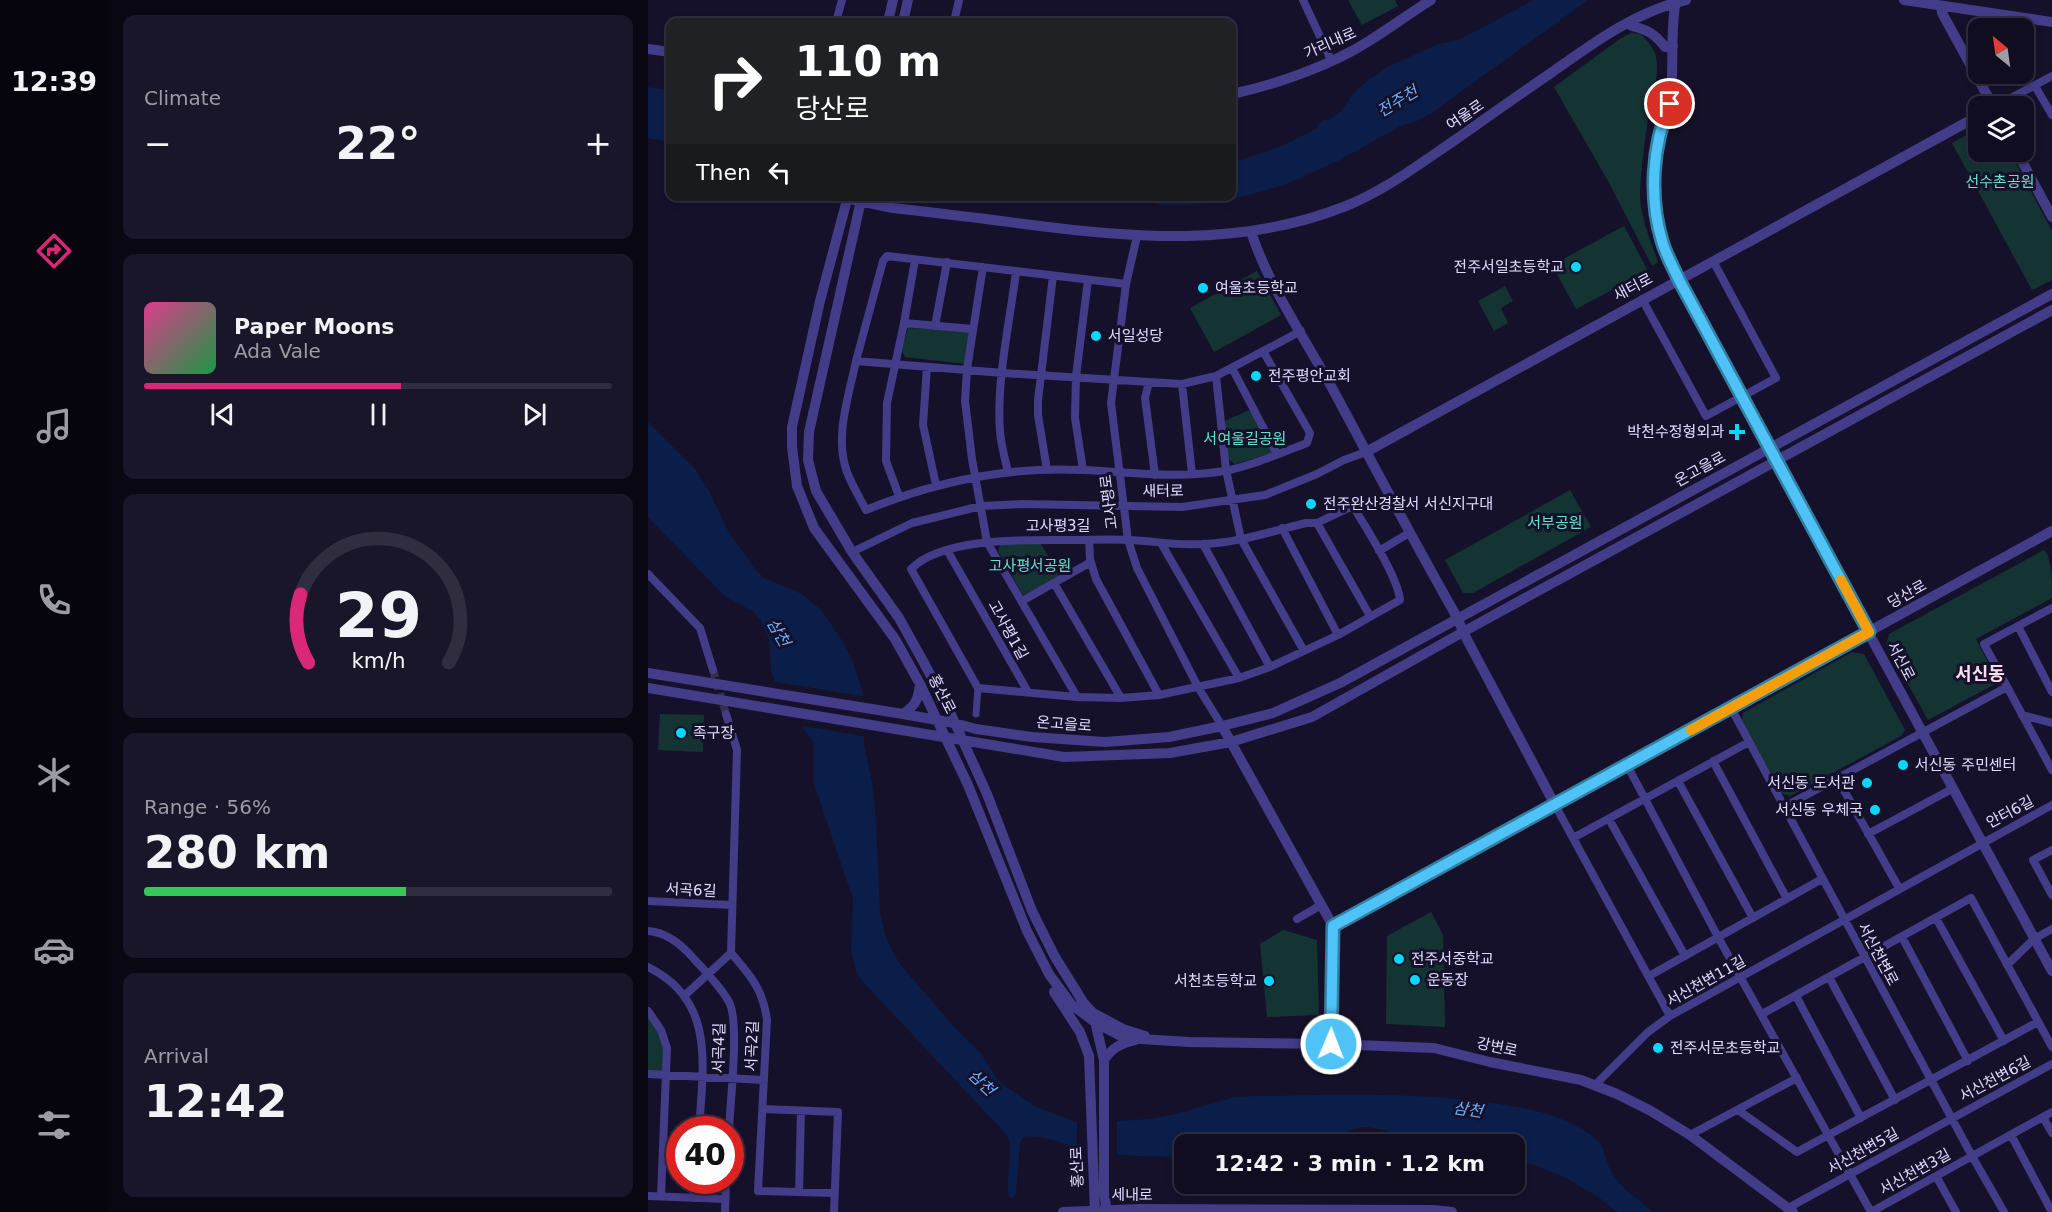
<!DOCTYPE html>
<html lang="en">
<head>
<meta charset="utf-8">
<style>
  :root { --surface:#100d20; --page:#191629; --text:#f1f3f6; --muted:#9c9ca5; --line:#302d3e; --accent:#db2777 }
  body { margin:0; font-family:"DejaVu Sans","Noto Sans KR",sans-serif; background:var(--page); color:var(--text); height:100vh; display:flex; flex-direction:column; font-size:22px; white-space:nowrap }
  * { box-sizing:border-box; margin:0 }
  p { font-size:20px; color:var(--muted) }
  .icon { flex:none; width:33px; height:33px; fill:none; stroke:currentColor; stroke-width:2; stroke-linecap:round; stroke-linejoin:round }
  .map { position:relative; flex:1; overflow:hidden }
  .panel { display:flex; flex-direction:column; gap:15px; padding:15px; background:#090712; width:540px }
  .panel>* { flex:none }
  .guide { position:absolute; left:18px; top:18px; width:570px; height:183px; border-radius:12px; box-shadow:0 3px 9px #0003,0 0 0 2px var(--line); background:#202124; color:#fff; overflow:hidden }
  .needle { width:39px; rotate:331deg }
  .fabs { position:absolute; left:1320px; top:18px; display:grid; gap:12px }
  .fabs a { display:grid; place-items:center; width:66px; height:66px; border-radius:12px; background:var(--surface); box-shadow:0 3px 9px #0003,0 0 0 2px var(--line); font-size:30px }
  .speed { position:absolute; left:18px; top:1116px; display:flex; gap:12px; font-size:30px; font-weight:700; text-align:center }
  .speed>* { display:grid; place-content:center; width:78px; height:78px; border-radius:50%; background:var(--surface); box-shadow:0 3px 9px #0003,0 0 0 2px var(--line); line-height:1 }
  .speed .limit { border:9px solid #d22; background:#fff; color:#111 }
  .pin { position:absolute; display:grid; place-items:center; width:51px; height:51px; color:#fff; margin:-26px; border:3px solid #fff; border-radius:50%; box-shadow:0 2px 6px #0007 }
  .me { position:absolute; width:66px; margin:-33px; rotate:1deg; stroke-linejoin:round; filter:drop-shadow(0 0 4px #0008) }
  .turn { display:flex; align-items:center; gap:21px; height:126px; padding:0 30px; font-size:27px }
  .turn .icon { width:78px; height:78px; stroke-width:2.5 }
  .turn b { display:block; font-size:42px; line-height:51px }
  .then { display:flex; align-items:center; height:57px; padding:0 30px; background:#0003; gap:12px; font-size:22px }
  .big { font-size:45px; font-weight:700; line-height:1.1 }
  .panel .tile { flex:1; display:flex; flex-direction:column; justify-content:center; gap:9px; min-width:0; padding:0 21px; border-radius:12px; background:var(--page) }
  .panel .dial { align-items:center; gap:0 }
  .dial svg { height:156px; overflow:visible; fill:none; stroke:var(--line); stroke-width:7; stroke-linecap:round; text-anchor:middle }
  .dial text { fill:var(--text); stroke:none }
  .song { display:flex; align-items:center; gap:18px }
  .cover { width:72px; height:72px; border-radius:9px; background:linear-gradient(135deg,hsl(330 70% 55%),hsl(140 70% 35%)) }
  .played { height:6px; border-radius:3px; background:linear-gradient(90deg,var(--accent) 55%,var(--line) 55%) }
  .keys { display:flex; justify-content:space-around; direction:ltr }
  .heat { display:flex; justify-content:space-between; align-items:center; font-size:33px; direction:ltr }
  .charge { height:9px; border-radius:4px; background:linear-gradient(90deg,#34c759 56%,var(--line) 0) }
  .trip { position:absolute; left:526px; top:1134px; width:351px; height:60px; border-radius:12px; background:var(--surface); box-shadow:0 3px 9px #0003,0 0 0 2px var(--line); font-weight:700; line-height:60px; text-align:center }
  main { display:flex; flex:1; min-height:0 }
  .dock { display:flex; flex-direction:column; width:108px; justify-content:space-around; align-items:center; background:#06050d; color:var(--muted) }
  .dock .icon { width:42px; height:42px }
  .dock .on { color:var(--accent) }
  .dock b { font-size:27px; color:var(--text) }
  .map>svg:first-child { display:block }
</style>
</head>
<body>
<main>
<nav class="dock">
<b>12:39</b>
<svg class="icon on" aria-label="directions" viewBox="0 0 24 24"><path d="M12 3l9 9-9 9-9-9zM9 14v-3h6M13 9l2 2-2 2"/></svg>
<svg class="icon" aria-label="music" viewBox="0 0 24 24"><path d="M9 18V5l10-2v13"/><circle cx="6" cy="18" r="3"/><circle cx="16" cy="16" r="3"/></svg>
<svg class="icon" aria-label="phone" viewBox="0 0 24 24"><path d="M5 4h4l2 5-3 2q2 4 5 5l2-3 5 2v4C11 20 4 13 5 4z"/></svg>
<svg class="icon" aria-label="climate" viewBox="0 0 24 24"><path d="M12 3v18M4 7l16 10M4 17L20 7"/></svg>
<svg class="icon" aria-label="car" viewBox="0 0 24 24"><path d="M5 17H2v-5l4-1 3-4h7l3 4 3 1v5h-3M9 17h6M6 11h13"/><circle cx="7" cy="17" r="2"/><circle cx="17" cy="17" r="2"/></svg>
<svg class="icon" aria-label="filters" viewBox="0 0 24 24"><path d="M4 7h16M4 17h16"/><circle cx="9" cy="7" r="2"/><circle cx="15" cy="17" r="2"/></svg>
</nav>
<section class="panel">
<div class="tile"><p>Climate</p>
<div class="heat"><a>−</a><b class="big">22°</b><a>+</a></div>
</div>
<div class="tile">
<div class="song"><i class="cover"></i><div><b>Paper Moons</b><p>Ada Vale</p></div></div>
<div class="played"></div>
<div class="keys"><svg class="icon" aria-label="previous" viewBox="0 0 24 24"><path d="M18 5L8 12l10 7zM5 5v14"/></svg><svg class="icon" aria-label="pause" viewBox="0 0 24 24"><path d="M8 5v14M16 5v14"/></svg><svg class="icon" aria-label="next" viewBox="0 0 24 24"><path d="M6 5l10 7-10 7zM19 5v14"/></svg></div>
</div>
<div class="tile dial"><svg viewBox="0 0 100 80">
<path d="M14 69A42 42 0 1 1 86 69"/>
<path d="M14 69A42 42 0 0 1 10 34" stroke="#db2777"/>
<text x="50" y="56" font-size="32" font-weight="700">29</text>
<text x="50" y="72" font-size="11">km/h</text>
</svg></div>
<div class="tile"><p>Range · 56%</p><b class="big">280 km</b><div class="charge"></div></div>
<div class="tile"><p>Arrival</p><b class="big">12:42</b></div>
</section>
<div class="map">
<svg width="1404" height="1212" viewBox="0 0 1404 1212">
  <rect width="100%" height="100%" fill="#16112a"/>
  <path fill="#143434" d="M700,0H747L750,6L714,25Z
    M983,33L993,34C999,41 1006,47 1008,57C1012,76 1004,93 1001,112C997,139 993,167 992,195C992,217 1003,241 1010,262L1004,266L960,181L906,87L972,39Z
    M1330,129V152H1362L1404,231V280L1384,290L1304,143Z
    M976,226L1000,271L928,309L904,265Z
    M609,271L633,315L566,352L542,308Z
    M857,286L865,301L853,308L860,323L846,331L830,301Z
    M260,328L322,331L317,364L257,357L254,350Z
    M604,409L624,453L587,464L579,458L574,422Z
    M922,490L943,527L825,593H815L797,560Z
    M353,543H392L413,576L375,595L350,551Z
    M1396,550C1404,557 1404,584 1404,598L1328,639L1349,680V683L1280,720L1238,645L1241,634Z
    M1204,652L1216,654L1257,730L1253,736L1142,796L1133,793L1094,720L1095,713Z
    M12,714L56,715L55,752L10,750Z
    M783,912L795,935L797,1027L738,1024L739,936Z
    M635,930L669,940L671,1015L619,1017L612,944Z
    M0,1014L14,1033L19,1074L0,1073Z"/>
  <path fill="#0b1e49" d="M886,0H940L785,112L769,121L752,126L692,160L636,185L579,201L539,205H511L498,199L483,197L584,196V163L639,144L669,128L671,124L678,119L680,121L692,112L706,93L718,82L741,66L791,44L811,40Z
    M0,87L22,90V142L0,138Z
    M0,422L47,469L61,491L79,529L106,568L116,578L154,594L173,610L195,642L205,662L216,697L218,713L216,744L224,783L228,820L232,912L237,934L245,953L255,968L311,1032L332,1052L350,1080L360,1088L388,1107L428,1122L441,1123L502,1119L528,1114L587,1097L608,1096C685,1095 760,1092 836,1102C874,1107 913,1113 944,1136C958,1145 956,1158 963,1171C972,1188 991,1200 1005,1212H969L949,1196L920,1179L890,1166L867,1161V1144H781L753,1134L721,1127H712L666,1144H537V1157C506,1156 474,1157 444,1151C420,1147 400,1134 375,1137L372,1143L368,1193L365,1198H362C355,1182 367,1157 359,1135L216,983L209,973L203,951L205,899L166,784V744L127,682L123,670L121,640L113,621L106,612L78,597L0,517Z"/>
  <path fill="#16112a" d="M123,681L219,697L221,713L219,737L151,725L133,700Z
    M469,1118V1158L440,1154L429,1150V1120Z"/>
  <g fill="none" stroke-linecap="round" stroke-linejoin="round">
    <path stroke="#342f4a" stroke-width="8" stroke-dasharray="8 4" stroke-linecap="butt" d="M65,670L78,714"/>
    <path stroke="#433c89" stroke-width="7" d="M328,714L330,688"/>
    <path stroke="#433c89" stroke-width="8" d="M655,0L683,60
      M188,22L194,0
      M306,22L311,0
      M1387,86L1404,115
      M1348,106L1404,76
      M489,236L478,284L463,403L480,540L489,568L550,687L574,726
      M335,267L319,369L317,401L324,459L339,542L429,697
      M994,299L1058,416L1128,378L1065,261
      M256,323L325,329
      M287,326L299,262
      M615,351L662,433L659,443C632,453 604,466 576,471C529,479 483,472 435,470C359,466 289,481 218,510C211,497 204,485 199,472C186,438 201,395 208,361L355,373L534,384L568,376L653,331
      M208,361L235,261L239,256L478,284
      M279,367L275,425L288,485
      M584,368L629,454
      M568,376L578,470L593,539L656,651
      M501,382L497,398L507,475
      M534,384L544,474
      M399,470L390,415V400L405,276
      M435,470L427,418L428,376L440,280
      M360,472C357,459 353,445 352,431C348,383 362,320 368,272
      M251,496L238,461L239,403L256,323L267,260
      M705,506C718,528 750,577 752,600L690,635L622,667L591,678L511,695L473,698L429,697L330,688L263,569C295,537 378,540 422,540C442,540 462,539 482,540C506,541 531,546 555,544C590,543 624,531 658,523H669Z
      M669,523L722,616
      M634,528L690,635
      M441,540L442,559L448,579L511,695
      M513,543L591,678
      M555,544L622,667
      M299,550L380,692
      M731,551L761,533
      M204,552L264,523L333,506L374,504L534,507L617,495L669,474L696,460L718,452
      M0,574L52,628L65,670
      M406,583L473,698
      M374,601L443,562
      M1404,608L1336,644L1404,770
      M1370,626L1404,692
      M1083,708L1324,1156L1356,1212
      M1374,715L1404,723
      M1065,761L1139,899
      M979,765L1070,937L1223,1212
      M1189,778L1251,888
      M1030,781L1105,918
      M907,805L1022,1016
      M1136,807L1359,687
      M961,819L1037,956
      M1220,834L1304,789
      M925,838L1101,742
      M1404,850L1385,860L1404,895
      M0,901L84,905
      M1288,918L1356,1041
      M649,919L673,905
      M0,931C19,932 34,945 46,959C58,972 72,986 81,1002C92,1022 82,1103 81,1130
      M1254,937L1320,1061
      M83,953C102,975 115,989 119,1020L110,1191L186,1193
      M1359,965L1386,939L1404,929
      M0,967C68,1000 55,1066 51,1130
      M1001,976L1174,879
      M1181,977L1247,1100
      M36,996L83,953L89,750L78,714
      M1148,996L1213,1118
      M0,1011L13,1030L19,1048L13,1196
      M1114,1014L1323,898L1404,1047
      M0,1074L116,1080
      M947,1085L1000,1032L1022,1016L1404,805
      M115,1109L190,1112L186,1212
      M1090,1110L1149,1152L1390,1022
      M1395,1117L1404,1133
      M1042,1135L1149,1078
      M1363,1135L1404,1212
      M1288,1176L1308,1212
      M151,1192L153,1111
      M0,1196L77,1199
      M46,1198L47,1180
      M1140,1208L1404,1064
      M77,1212L78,1180
      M1223,1212L1404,1112"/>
    <path stroke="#433c89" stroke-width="10" d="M1028,0C1022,30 1026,62 1023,92C1022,104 1017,112 1014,123C1004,160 1003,205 1014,242C1018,255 1025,267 1031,280C1155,510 1278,742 1404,971
      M1256,0L1404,22
      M1293,6L1294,13L1345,106
      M240,22L245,0
      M255,22L260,0
      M981,22L984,26C1000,30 1007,34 1017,47L1025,46
      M0,49L22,52
      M584,94C627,85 684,65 721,41C742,28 762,13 783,0
      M1369,152L1404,217
      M200,196L172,301L144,427V447L149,486L166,528L247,639L272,684L320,785L379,931L401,974L423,1004L448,1023L477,1038L541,1042L683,1044L786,1048L842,1062L933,1080L969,1094L1003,1111L1042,1135L1145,1212
      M214,196L161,432L160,460L168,491L204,552L251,618L276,663L301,710L339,794L384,911L407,957L435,1002L445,1013L456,1060V1193L459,1212
      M206,200L245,208C289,213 332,218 376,224C486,238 592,248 698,206C738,190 774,162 810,138C841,116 872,94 903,73C944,44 988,11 1038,0
      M603,232C621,286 655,336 683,386C725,464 766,542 810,619L815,632L907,805
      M718,452L1330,116
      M0,673L255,714L306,723L328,729L384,737L457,742L521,737L574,726L625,713L692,683L1404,294
      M0,688L416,757L522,753L583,742L664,717L815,632L1404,310
      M255,714C268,705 270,700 272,684
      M574,726L685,926
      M406,992L432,1032L441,1056L447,1212
      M445,1013L475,1029L497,1036
      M683,1044L685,926L1404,531
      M456,1060C464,1048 473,1043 487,1040
      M415,1212L493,1209L785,1210L804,1212"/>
  </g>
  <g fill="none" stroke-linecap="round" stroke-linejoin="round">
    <g stroke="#337fa1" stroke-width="15">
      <path id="route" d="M683,1044L685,926L1221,632L1031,280C1025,267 1018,255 1014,241C1001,198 1004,145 1022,104"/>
    </g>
    <use href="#route" stroke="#4fc3f7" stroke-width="10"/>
    <path stroke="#f59e0b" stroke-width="10" d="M1043,730L1221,632L1193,580"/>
  </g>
  <g fill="#06d8ff" stroke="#16112a" stroke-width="2">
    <circle cx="928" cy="267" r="6"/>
    <circle cx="555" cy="288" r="6"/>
    <circle cx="448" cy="336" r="6"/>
    <circle cx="608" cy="376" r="6"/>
    <path d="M1086 423h6v6h6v6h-6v6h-6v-6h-6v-6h6z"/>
    <circle cx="663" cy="504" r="6"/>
    <circle cx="33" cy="733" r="6"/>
    <circle cx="1255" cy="765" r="6"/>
    <circle cx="1219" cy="783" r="6"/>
    <circle cx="1227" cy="810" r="6"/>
    <circle cx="751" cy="959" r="6"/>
    <circle cx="767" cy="980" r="6"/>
    <circle cx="621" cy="981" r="6"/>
    <circle cx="1010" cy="1048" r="6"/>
  </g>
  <g text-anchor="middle" stroke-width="6" stroke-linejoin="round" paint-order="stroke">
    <g font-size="15" fill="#e0daff" stroke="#16112a">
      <text transform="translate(682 43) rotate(-24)" y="5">가리내로</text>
      <text transform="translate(817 115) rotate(-34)" y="5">여울로</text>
      <text transform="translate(985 287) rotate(-28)" y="5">새터로</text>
      <text transform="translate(1052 469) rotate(-29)" y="5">온고을로</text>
      <text transform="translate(515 491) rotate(-1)" y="5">새터로</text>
      <text transform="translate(461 502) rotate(-97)" y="5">고사평로</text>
      <text x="410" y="531">고사평3길</text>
      <text transform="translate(1259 594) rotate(-29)" y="5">당산로</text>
      <text transform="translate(360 630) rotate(61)" y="5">고사평1길</text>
      <text transform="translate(1253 661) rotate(62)" y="5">서신로</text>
      <text transform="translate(294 694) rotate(63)" y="5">홍산로</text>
      <text transform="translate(416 724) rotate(4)" y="5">온고을로</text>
      <text transform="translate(1362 812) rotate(-28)" y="5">안터6길</text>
      <text transform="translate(43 890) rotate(3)" y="5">서곡6길</text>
      <text transform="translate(1230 954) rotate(62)" y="5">서신천변로</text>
      <text transform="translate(1058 981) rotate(-29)" y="5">서신천변11길</text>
      <text transform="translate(104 1046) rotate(-88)" y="5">서곡2길</text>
      <text transform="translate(849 1047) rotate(12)" y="5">강변로</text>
      <text transform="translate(71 1048) rotate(-89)" y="5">서곡4길</text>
      <text transform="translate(1347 1079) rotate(-28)" y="5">서신천변6길</text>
      <text transform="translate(1215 1151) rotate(-29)" y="5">서신천변5길</text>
      <text transform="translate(429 1167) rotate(-92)" y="5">홍산로</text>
      <text transform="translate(1267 1172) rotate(-29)" y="5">서신천변3길</text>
      <text x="484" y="1200">세내로</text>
    </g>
    <g font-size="15" fill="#64e1c9" stroke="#16112a">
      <text x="1352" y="187">선수촌공원</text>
      <text x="597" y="444">서여울길공원</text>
      <text x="907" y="528">서부공원</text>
      <text x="382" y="571">고사평서공원</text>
    </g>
    <g font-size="15" fill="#e0daff" stroke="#16112a" text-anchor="start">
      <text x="916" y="272" text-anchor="end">전주서일초등학교</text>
      <text x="567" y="293">여울초등학교</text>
      <text x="460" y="341">서일성당</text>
      <text x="620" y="381">전주평안교회</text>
      <text x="1076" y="437" text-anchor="end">박천수정형외과</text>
      <text x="675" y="509">전주완산경찰서 서신지구대</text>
      <text x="45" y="738">족구장</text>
      <text x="1267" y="770">서신동 주민센터</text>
      <text x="1207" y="788" text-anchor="end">서신동 도서관</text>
      <text x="1215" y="815" text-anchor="end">서신동 우체국</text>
      <text x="763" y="964">전주서중학교</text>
      <text x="779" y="985">운동장</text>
      <text x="609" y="986" text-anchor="end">서천초등학교</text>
      <text x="1022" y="1053">전주서문초등학교</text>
    </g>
    <g font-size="16" font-style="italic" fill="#68b1ff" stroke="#16112a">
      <text transform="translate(749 101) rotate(-31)" y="6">전주천</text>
      <text transform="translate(131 632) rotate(60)" y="6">삼천</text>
      <text transform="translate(334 1082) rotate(43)" y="6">삼천</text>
      <text transform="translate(820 1109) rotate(8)" y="6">삼천</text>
    </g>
    <g font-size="18" font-weight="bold" fill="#ffdcf0" stroke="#16112a">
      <text x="1332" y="680">서신동</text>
    </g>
  </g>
</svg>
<div class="fabs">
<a><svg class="needle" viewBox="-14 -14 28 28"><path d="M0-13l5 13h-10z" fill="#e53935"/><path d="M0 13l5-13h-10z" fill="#9c9ca5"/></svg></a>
<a><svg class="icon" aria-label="layers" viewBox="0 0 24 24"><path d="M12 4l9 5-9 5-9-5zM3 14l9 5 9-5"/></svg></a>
</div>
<div class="speed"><div class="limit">40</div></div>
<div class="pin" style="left:1022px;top:104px;background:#d93025"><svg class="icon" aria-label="arrive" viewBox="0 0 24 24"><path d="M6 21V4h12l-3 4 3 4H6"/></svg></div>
<svg class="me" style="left:683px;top:1044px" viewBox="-20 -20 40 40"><circle r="17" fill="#4fc3f7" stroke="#fff" stroke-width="3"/><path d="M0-11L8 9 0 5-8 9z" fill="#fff"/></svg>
<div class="trip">12:42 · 3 min · 1.2 km</div>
<div class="guide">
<div class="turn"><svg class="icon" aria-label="right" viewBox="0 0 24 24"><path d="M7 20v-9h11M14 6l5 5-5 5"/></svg><div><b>110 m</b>당산로</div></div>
<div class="then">Then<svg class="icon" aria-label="left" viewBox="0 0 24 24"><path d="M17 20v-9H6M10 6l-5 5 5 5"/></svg></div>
</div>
</div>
</main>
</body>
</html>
